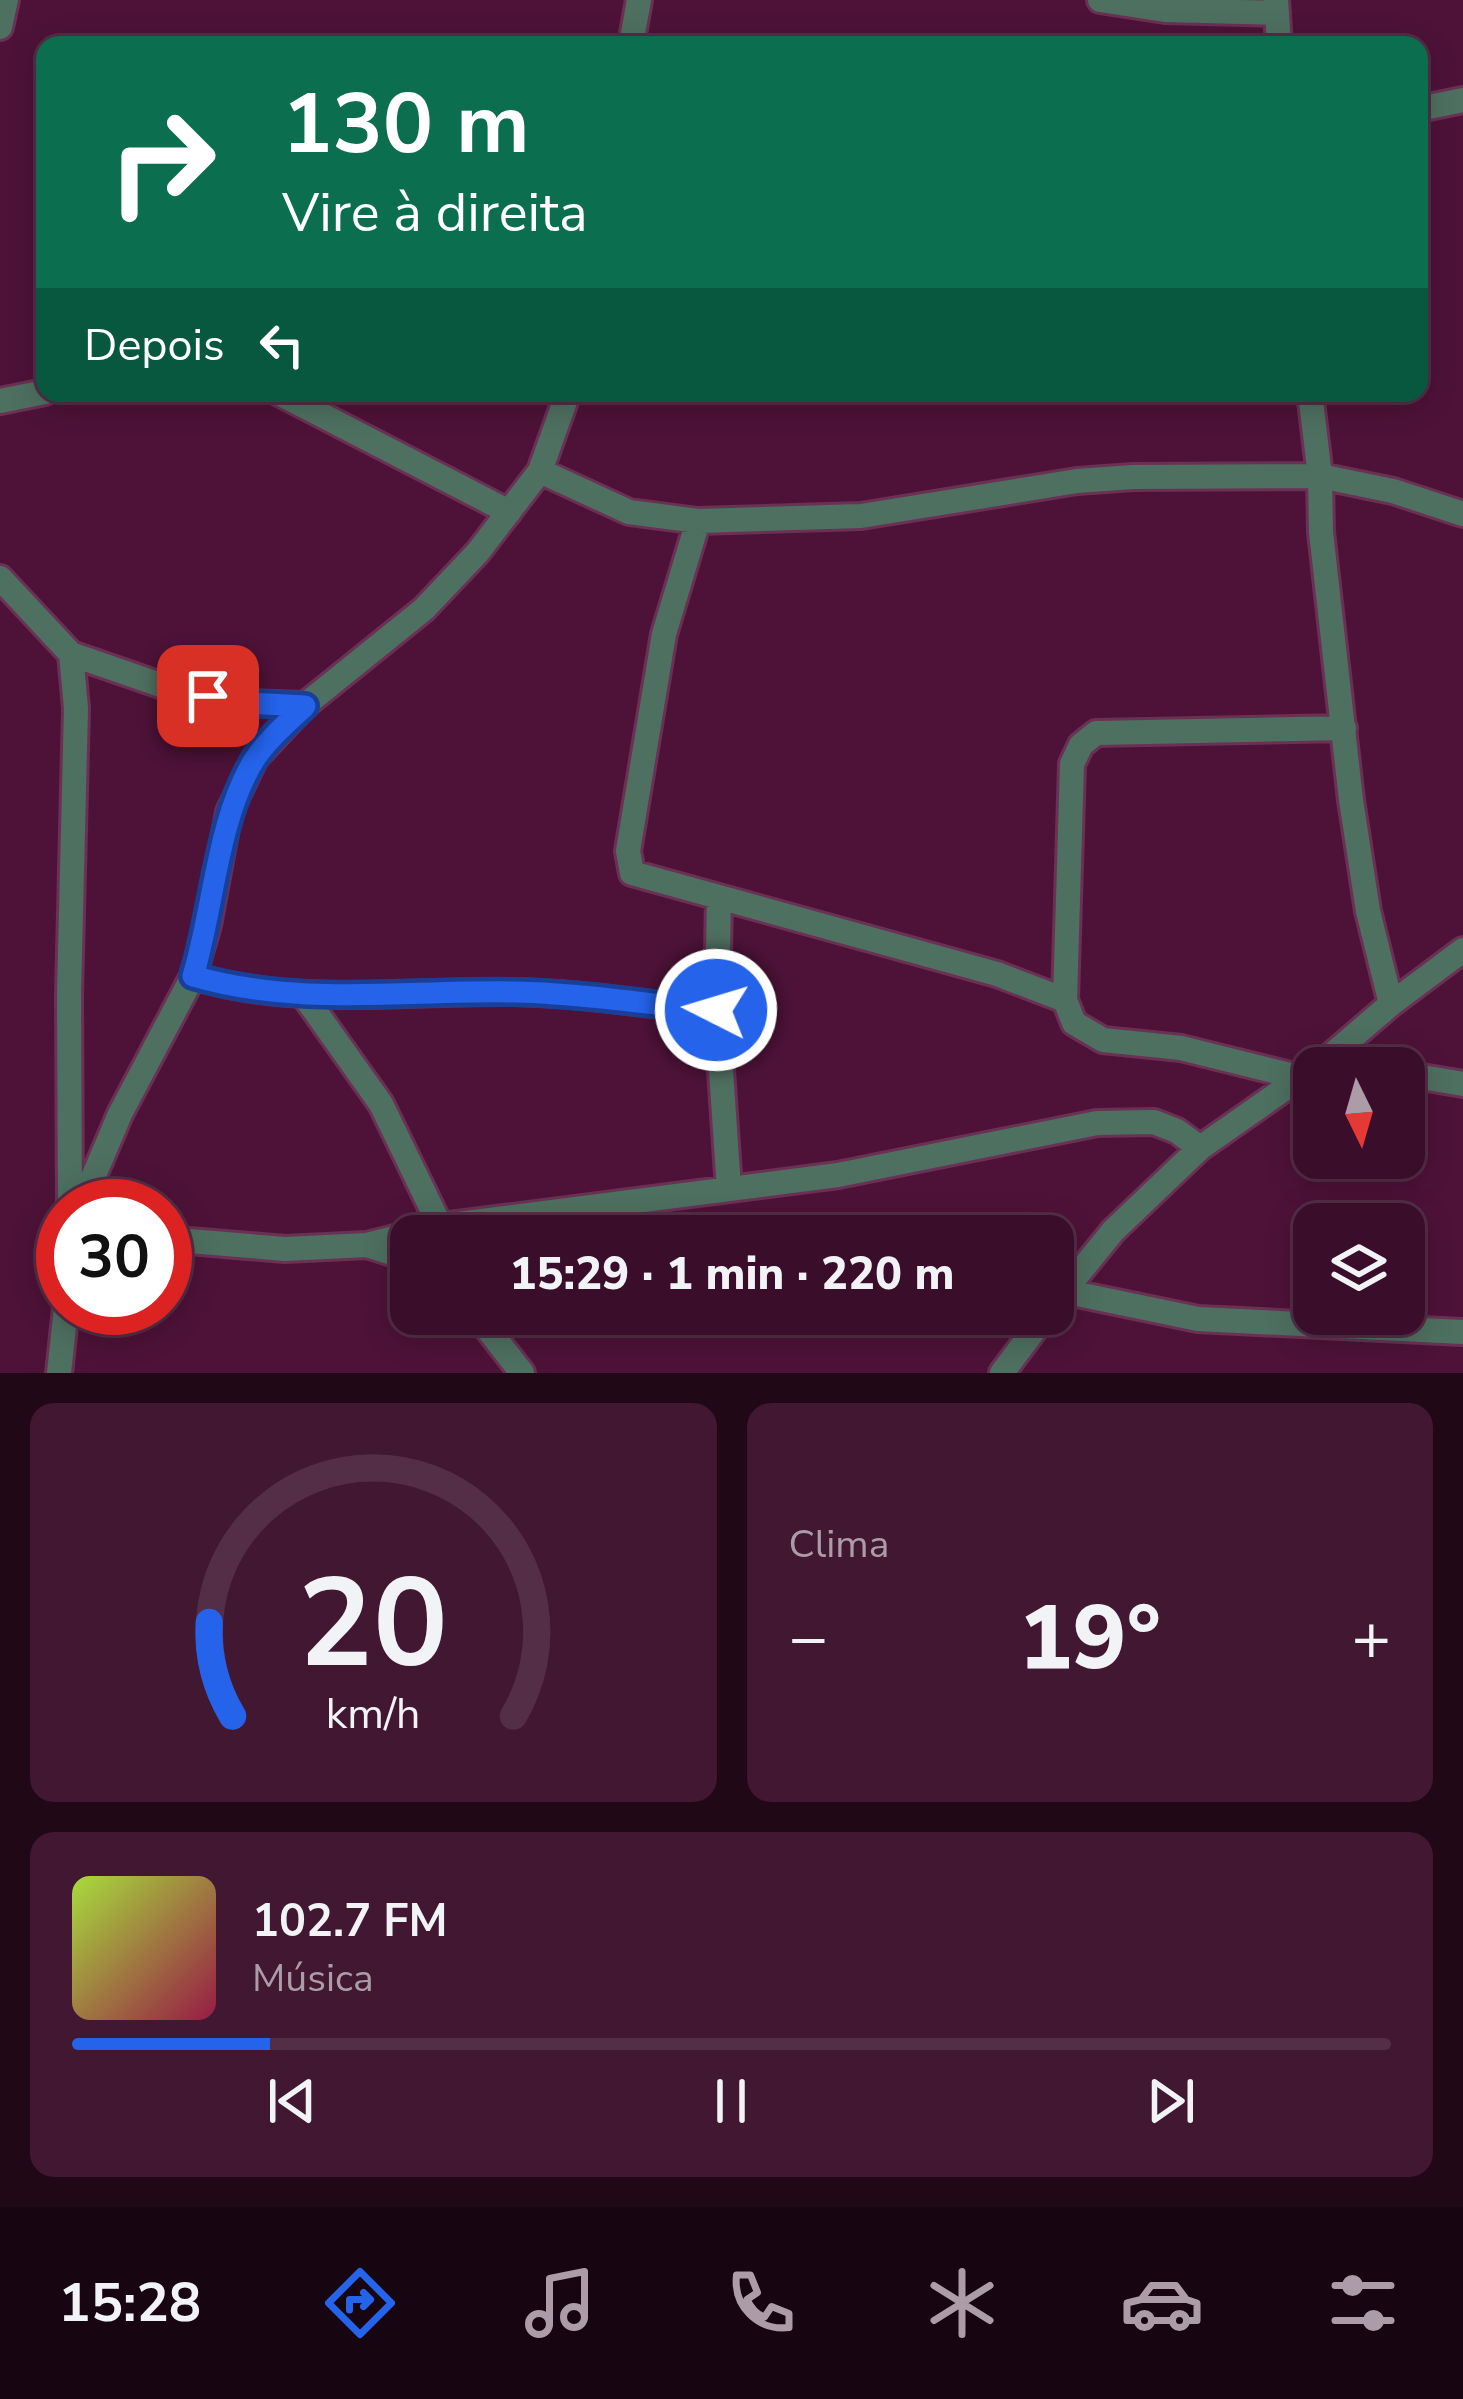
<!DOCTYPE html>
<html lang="pt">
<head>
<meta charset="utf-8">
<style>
  :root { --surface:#3a0e2a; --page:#411732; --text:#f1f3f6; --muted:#ab9ca8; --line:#542e47; --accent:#2563eb }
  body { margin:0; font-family:"Nunito Sans",sans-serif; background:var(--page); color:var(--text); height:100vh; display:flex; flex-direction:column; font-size:45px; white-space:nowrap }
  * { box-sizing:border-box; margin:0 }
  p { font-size:39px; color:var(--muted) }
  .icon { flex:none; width:66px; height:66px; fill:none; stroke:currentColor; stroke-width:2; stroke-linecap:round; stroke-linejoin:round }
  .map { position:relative; height:1373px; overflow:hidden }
  .side { display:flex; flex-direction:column; gap:30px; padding:30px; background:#200817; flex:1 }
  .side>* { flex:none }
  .hud { position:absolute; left:36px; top:36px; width:1392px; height:366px; border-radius:24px; box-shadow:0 6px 30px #0003,0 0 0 3px var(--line); background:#0b6e4f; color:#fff; overflow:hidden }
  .needle { width:78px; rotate:175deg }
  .controls { position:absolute; left:1293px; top:1047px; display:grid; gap:24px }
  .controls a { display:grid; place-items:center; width:132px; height:132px; border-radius:24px; background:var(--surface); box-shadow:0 6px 30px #0003,0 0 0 3px var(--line); font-size:60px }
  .speed { position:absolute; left:36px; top:1179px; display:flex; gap:24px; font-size:60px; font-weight:700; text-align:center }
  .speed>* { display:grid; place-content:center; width:156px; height:156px; border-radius:50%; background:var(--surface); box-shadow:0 6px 30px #0003,0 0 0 3px var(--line); line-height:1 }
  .speed .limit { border:18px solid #d22; background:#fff; color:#111 }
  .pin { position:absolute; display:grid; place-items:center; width:102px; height:102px; color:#fff; margin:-51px; border-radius:24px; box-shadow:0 6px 18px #0006 }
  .me { position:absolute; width:132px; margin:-66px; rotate:275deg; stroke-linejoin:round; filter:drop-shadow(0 0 9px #0008) }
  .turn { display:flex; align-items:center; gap:42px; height:252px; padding:0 48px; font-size:54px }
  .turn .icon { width:156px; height:156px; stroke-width:2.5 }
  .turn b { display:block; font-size:84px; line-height:102px }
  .then { display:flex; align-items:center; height:114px; padding:0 48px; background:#0003; gap:24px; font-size:45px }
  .big { font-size:90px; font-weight:800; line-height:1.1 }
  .side .widget { flex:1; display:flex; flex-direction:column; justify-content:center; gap:18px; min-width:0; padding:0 42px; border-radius:24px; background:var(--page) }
  .side .dial { align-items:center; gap:0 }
  .dial svg { height:312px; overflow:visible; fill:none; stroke:var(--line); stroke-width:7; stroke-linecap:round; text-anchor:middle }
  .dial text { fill:var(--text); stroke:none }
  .song { display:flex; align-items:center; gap:36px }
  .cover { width:144px; height:144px; border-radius:18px; background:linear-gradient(135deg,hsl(80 70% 55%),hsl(340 70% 35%)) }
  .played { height:12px; border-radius:6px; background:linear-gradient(90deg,var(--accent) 15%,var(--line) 15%) }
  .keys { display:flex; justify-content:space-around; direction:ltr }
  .heat { display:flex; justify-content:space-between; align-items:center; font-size:66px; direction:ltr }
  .side .tiles { flex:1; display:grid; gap:30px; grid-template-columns:1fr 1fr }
  .widget:last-child { grid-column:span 2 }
  .trip { position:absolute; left:390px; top:1215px; width:684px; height:120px; border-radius:24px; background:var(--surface); box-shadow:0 6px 30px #0003,0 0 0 3px var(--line); font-weight:800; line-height:120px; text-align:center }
  .dock { display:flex; height:192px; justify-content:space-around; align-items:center; background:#170611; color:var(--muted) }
  .dock .icon { width:84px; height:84px }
  .dock .on { color:var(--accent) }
  .dock b { font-size:54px; color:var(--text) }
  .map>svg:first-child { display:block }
</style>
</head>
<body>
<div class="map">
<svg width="1463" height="1373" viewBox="0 0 1463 1373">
  <rect width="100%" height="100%" fill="#4e1238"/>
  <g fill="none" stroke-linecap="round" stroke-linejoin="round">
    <g stroke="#6a3154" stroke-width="30">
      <path id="street" d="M1100,0L1165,10L1277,13
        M1276,0L1279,45
        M0,27L6,0
        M631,45L639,0
        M1419,109L1463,100
        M279,393L509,512
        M1310,393L1320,476L1321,532L1351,800L1368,911L1391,1004
        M0,401L45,392
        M540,471L629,512L698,521L861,516L1077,481L1133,477L1320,476L1393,491L1463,514
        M698,521L664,634L628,851L632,873L997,974L1065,1000
        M0,578L71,654L169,688L247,703L305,705
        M719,897L717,1011L729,1189
        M193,976C298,1008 406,990 514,992C582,993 649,1005 717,1011
        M305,997L381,1104L445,1236
        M1327,1059L1371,1068
        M1404,1074L1463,1084
        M1298,1077L1181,1048L1103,1040L1074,1023L1065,1000L1072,764L1081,745L1096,733L1344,728
        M70,1206L69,994L76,708L71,654
        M81,1206L120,1114L193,976L208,925L229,812L255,758L305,705L424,609L478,552L540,471L568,393
        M165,1239L285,1249L367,1245L411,1259
        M367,1245L442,1226L838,1175L1097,1123L1154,1122L1177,1131L1200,1148
        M1063,1291L1198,1319L1463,1332
        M1053,1305L1113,1231L1200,1148L1327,1059L1391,1004L1463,950
        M476,1314L522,1373
        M59,1373L66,1308
        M1002,1373L1046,1314"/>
    </g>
    <use href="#street" stroke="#4e7061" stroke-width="24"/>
  </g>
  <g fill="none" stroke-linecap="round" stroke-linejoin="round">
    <g stroke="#184099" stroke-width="30">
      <path id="route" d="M208,696L247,703L305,706C288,722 267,740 254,760C217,821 214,907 193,976C299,1007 406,990 514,992C582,993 649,1005 716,1010"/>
    </g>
    <use href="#route" stroke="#2563eb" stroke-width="21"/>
  </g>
</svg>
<div class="controls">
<a><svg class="needle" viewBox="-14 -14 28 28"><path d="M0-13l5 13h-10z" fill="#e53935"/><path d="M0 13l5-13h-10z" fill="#ab9ca8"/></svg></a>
<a><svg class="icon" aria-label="layers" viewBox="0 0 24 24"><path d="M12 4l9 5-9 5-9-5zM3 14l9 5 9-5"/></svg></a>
</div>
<div class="speed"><div class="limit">30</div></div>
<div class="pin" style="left:208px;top:696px;background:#d93025"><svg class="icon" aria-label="arrive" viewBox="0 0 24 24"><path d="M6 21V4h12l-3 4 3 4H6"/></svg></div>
<svg class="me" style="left:716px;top:1010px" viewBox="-20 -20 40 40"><circle r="17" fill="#2563eb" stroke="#fff" stroke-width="3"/><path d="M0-11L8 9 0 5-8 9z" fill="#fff"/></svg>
<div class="trip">15:29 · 1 min · 220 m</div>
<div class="hud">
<div class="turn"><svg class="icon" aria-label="right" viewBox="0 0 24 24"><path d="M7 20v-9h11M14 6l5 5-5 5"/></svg><div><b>130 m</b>Vire à direita</div></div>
<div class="then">Depois<svg class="icon" aria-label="left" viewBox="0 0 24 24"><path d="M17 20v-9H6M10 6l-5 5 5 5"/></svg></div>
</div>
</div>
<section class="side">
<div class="tiles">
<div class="widget dial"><svg viewBox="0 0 100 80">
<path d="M14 69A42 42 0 1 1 86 69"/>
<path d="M14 69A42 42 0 0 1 8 45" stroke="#2563eb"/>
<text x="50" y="56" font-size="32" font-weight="700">20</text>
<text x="50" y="72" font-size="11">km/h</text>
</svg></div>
<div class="widget"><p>Clima</p>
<div class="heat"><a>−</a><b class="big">19°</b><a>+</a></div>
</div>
<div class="widget">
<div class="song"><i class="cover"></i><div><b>102.7 FM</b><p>Música</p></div></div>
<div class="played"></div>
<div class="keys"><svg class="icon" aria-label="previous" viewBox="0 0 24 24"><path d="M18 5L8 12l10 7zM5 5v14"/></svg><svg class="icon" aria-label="pause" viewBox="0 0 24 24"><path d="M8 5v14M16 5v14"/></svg><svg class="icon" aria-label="next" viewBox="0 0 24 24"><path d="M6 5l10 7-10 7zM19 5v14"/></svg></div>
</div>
</div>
</section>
<nav class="dock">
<b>15:28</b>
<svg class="icon on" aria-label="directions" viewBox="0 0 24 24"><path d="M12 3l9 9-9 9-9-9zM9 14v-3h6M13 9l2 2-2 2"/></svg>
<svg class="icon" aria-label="music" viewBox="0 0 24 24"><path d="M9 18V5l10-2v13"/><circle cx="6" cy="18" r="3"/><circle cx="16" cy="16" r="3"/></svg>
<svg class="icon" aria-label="phone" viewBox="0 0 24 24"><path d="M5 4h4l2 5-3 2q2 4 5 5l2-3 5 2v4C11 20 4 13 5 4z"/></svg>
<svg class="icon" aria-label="climate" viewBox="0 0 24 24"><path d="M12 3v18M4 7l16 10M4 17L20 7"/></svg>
<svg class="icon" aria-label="car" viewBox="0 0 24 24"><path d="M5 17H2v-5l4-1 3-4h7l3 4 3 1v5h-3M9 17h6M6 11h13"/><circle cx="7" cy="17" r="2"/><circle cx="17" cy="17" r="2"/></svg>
<svg class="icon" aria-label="filters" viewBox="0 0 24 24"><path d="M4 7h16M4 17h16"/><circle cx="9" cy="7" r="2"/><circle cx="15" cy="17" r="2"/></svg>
</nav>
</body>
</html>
